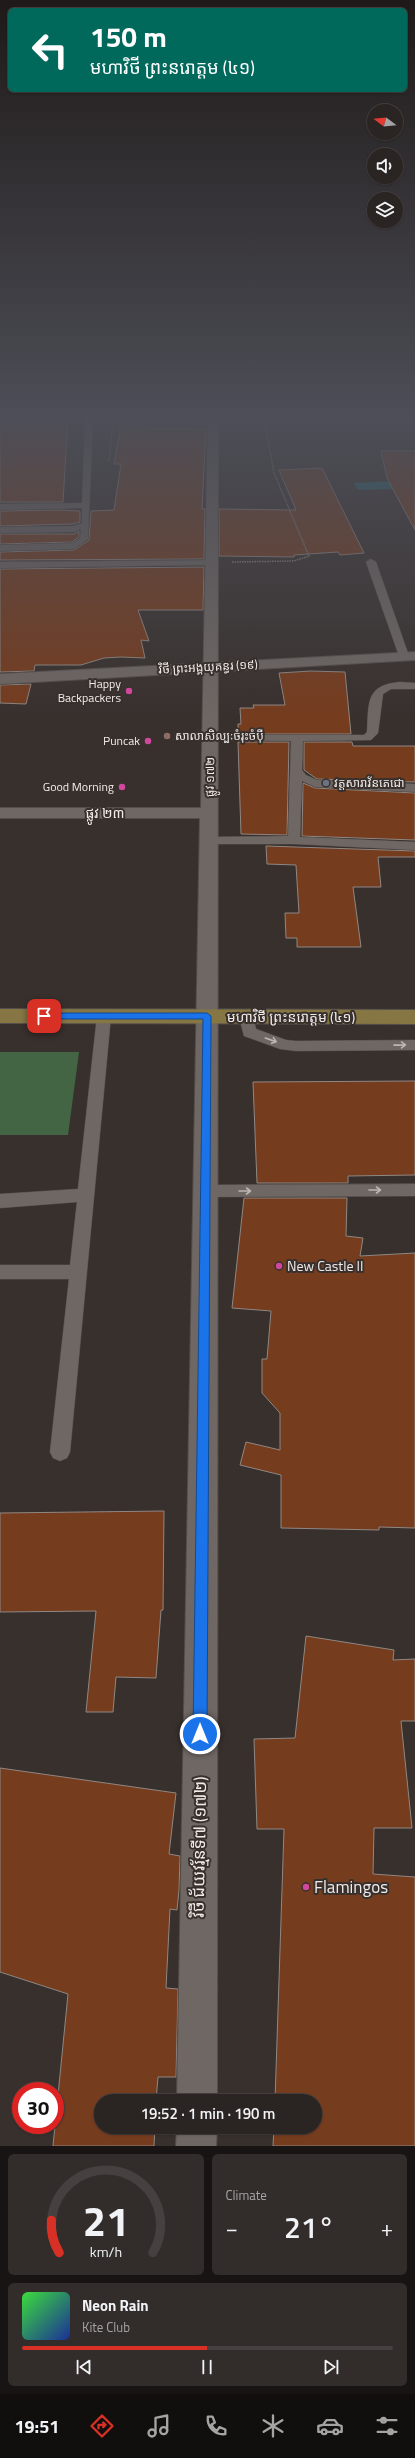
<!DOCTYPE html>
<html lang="en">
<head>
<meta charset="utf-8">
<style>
  :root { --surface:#2a2422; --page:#322c2a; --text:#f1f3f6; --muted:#a5a4a5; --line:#464140; --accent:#d93025 }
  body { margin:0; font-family:"Titillium Web","Noto Sans Khmer",sans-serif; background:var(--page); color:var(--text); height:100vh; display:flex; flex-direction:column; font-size:15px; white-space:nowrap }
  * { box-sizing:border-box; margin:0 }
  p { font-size:13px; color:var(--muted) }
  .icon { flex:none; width:22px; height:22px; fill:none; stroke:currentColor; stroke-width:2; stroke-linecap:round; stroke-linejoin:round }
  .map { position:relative; height:2146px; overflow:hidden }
  .drawer { display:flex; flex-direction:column; gap:8px; padding:8px; background:#171413; flex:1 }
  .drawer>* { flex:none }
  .banner { position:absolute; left:8px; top:8px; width:399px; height:84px; border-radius:6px; box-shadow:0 1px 3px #0004,0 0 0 1px var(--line); background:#00695c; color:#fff; overflow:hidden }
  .needle { width:26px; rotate:286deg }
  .buttons { position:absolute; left:367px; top:104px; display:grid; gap:8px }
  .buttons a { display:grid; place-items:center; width:36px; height:36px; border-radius:50%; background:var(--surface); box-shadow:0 1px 3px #0004,0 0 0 1px var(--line); font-size:20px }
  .speed { position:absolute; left:12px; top:2082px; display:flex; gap:8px; font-size:20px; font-weight:700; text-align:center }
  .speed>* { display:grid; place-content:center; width:52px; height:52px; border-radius:50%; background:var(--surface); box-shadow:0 1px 3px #0004,0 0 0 1px var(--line); line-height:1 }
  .speed .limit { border:6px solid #d22; background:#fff; color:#111 }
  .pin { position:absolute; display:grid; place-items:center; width:34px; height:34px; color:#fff; margin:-17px; border-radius:8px; box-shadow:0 2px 6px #0006 }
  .me { position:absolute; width:44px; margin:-22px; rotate:0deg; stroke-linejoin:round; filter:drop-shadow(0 0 3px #0008) }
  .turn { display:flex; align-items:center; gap:14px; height:84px; padding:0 16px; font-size:18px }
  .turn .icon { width:52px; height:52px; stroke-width:2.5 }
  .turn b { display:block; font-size:28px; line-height:34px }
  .big { font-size:30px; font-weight:600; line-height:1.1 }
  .drawer .tile { flex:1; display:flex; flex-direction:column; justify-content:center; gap:6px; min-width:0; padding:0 14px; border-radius:6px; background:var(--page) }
  .drawer .dial { align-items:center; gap:0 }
  .dial svg { height:104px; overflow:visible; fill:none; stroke:var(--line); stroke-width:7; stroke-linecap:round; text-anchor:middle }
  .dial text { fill:var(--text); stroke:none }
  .song { display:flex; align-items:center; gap:12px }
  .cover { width:48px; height:48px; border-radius:6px; background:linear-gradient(135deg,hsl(120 70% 55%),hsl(230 70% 35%)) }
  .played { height:4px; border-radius:2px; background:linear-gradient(90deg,var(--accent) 50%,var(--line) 50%) }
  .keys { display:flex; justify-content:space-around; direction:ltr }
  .heat { display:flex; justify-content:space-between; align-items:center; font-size:22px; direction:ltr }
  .drawer .tiles { flex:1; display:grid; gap:8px; grid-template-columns:1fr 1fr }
  .tile:last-child { grid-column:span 2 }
  .trip { position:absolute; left:94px; top:2094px; width:228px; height:40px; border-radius:20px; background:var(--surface); box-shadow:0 1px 3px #0004,0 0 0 1px var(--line); font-weight:600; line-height:40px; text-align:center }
  .tab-bar { display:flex; height:64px; justify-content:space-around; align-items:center; background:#110e0e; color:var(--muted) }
  .tab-bar .icon { width:28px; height:28px }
  .tab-bar .current { color:var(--accent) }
  .tab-bar b { font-size:18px; color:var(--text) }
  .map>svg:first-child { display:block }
</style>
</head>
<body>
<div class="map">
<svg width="415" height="2146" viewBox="0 0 415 2146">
  <rect width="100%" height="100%" fill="#38302d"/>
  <path fill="#436544" d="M0,1052H79L68,1135H0Z"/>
  <path fill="#1d6a75" d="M392,481L396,489L358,490L354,483Z"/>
  <path fill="#763c1e" stroke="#908783" d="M0,418H68L63,502H0Z
    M121,426H144L143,428L206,429L202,509H205L204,559L0,560V552L74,550L89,540L91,511L114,510L121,464H114Z
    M381,451H415V530L387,478Z
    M322,468L364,553L340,555L338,552L294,555V557L219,556V509L296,510L279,470Z
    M62,510L80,511V522L73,524L0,526V511Z
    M79,531V537L72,542L0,544V534H74Z
    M204,567L203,610H138L149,641L141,640L145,658L121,657L104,658L81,665H35L34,671L0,672V569Z
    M311,671L345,672L351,734H238V724H241L240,708H254L253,705H285L279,673Z
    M31,684L26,704L0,703V685Z
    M238,742H289L287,835L241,834Z
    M304,742H352L353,746H415V782L317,779L304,770Z
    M303,783L315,788L415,793V840L302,836Z
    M266,846L415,851V857H378L381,887H353L361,947H297V938H286L285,913H299L296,865L267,864Z
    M415,1081V1175L348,1176V1183H257L253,1082Z
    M244,1198H347L346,1236L363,1238L360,1256L415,1253V1528L379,1527V1530L281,1528V1475L240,1465L246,1442L280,1450V1413L262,1393V1359H267L271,1311L232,1308Z
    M164,1511L163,1610H161L156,1678L116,1677L113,1712H86L96,1611L0,1612V1513Z
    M306,1636L394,1650L393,1660L415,1659V1721H401L412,1828H374L373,1874L415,1877V2146H273L274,2127H315V2101H275L284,1829H257L254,1739L295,1738Z
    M0,1768L176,1793L169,1854L180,1856L179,1890L177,1910L170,1909L166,1988L178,1989L176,2077H158L156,2101H101V2127H155L154,2146H53L68,1994L0,1972Z"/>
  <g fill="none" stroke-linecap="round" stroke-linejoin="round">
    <g stroke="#554f4c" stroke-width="1">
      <path id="lane" d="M85,418H93L88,539L74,549L0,551V545L72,543L80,538L81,529L74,532L0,533V527L73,526L82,523V508L0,510V504L82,503Z
        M371,559L376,562L409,656L408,658H400L399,656L366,562Z
        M215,560L217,562L212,565L0,568V562Z
        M400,682L415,683V689H391L383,694L378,733L371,740L303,741L302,770L306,775L317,780L415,784V792L315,787L302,781L300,837L415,842V850L294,844H204L202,841L204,838L208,837L288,836L291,741L210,740L206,739V735H364L367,732C369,703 365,685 400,682Z
        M104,1011L111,1016L70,1452L67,1458L60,1461L53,1458L50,1452L69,1279H0V1265H70L77,1202L0,1208V1194L78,1189L97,1016Z
        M246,1012L253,1017L256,1029L286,1040L296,1041L415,1040V1050L296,1051L280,1049L244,1036L239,1017Z
        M415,1184V1196L206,1197L200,1196L198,1191L200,1186L206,1185Z"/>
    </g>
    <g stroke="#554f4c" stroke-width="2">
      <path id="street" d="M208,418H218L217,2101H177L200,818H0V808H201Z
        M177,2127H217L216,2146H176Z"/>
    </g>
    <g stroke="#554f4c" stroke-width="2">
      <path id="secondary" d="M415,652V660L0,684V674Z"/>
    </g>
    <g stroke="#554f4c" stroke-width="2">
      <path id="primary" d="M0,1009L415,1010V1024L0,1023Z"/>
    </g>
    <path stroke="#87807e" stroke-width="1.5" stroke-dasharray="1.5 1" stroke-linecap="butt" d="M109,461L113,418
      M232,562L294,561L309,556L274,473L264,418"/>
    <use href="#lane" fill="#6f6763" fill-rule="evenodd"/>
    <use href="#street" fill="#6f6763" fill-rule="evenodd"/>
    <use href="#secondary" fill="#6f6763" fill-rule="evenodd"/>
    <use href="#primary" fill="#867644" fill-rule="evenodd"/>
  </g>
  <defs><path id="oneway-shaft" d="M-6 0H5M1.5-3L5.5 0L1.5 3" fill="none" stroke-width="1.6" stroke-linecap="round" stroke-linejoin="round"/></defs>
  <g stroke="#bcb6b3">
    <use href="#oneway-shaft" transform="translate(271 1040) rotate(19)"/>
    <use href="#oneway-shaft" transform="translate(400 1045) rotate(-1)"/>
    <use href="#oneway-shaft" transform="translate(375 1190)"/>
    <use href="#oneway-shaft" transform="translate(245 1191)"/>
  </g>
  <linearGradient id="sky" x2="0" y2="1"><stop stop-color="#1f1a19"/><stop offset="0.58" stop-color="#4d4e57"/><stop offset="1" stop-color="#4d4e57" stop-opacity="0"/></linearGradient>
  <rect width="415" height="719" fill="url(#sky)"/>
  <path fill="#1a73e8" stroke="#114b97" d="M44,1013H207L211,1016L207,1734L205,1739L200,1741L195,1739L193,1734L203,1019H44L40,1016Z"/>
  <g fill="#d1479c" stroke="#38302d" stroke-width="1.5">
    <circle cx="129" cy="691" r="4"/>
    <circle cx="148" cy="741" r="4"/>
    <circle cx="122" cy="787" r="4"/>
    <circle cx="279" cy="1266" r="4"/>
    <circle cx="306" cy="1887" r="4"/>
  </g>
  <circle fill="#8d6e63" stroke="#38302d" stroke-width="1.5" cx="167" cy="736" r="4"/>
  <circle fill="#6b7280" stroke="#38302d" stroke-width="1.5" cx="326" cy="783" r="4"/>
  <g text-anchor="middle" stroke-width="4" stroke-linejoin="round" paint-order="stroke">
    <g font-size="12" fill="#f0ebe9" stroke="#38302d">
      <text transform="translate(208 667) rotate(-3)" y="4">វិថី ព្រះអង្គយុគន្ធរ (១៩)</text>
      <text transform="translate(210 777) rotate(-89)" y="4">ផ្លូវ ១៧២</text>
    </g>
    <g font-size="12" fill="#f0ebe9" stroke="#38302d" text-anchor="end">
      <text x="121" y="688">Happy<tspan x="121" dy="14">Backpackers</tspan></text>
      <text x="175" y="740" text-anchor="start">សាលាសិល្បៈចំរុះចំប៉ី</text>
      <text x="140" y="745">Puncak</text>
      <text x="334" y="787" text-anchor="start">វត្តសារាវ័នតេជោ</text>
      <text x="114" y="791">Good Morning</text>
    </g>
    <g font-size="14" fill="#f0ebe9" stroke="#38302d">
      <text x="105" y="818">ផ្លូវ ២៣</text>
      <text x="291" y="1022">មហាវិថី ព្រះនរោត្តម (៤១)</text>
    </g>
    <g font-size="14" fill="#f0ebe9" stroke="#38302d" text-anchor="start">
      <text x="287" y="1271">New Castle II</text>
    </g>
    <g font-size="17" fill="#f0ebe9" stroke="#38302d">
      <text transform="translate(199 1847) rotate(-89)" y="6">វិថី ជ័យវរ្ម័នទី៧ (១៧២)</text>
    </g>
    <g font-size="17" fill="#f0ebe9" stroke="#38302d" text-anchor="start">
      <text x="314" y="1893">Flamingos</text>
    </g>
  </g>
</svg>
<div class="buttons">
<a><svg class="needle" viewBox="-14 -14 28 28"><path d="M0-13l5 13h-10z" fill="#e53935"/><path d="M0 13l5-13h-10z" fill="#a5a4a5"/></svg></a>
<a><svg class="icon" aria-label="sound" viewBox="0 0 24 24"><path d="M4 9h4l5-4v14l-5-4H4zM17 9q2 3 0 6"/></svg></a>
<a><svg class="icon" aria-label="layers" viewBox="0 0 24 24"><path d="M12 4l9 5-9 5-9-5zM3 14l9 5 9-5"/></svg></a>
</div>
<div class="speed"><div class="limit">30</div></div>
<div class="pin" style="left:44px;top:1016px;background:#d93025"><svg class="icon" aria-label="arrive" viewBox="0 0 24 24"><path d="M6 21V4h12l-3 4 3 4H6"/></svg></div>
<svg class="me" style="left:200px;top:1734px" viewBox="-20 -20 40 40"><circle r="17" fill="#1a73e8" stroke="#fff" stroke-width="3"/><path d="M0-11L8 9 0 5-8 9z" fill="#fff"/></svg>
<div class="trip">19:52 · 1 min · 190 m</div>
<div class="banner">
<div class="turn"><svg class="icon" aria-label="left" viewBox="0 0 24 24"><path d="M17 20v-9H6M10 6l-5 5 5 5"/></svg><div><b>150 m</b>មហាវិថី ព្រះនរោត្តម (៤១)</div></div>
</div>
</div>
<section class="drawer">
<div class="tiles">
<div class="tile dial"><svg viewBox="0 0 100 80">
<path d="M14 69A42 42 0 1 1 86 69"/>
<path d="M14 69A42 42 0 0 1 8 44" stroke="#d93025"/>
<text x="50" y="56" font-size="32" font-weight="700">21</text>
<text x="50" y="72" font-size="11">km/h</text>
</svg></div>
<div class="tile"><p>Climate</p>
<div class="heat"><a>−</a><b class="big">21°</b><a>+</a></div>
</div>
<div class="tile">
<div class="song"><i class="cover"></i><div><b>Neon Rain</b><p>Kite Club</p></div></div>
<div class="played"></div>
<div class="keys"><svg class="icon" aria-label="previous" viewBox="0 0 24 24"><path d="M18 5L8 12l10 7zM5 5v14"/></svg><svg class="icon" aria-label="pause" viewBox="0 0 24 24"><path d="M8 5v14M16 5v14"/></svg><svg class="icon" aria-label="next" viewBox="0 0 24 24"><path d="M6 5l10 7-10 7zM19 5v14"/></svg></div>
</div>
</div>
</section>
<nav class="tab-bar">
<b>19:51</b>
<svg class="icon current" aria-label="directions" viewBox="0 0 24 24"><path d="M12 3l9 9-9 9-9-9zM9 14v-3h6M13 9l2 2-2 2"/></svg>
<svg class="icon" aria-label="music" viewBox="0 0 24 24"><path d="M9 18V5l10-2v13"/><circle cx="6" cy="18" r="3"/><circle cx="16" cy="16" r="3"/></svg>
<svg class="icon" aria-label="phone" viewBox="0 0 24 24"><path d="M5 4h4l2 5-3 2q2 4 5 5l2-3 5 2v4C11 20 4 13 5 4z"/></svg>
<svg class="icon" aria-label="climate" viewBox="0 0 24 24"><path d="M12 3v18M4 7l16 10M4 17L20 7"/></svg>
<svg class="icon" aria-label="car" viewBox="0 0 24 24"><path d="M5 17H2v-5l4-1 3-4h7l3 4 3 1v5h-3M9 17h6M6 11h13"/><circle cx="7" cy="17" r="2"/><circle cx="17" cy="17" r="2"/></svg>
<svg class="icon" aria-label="filters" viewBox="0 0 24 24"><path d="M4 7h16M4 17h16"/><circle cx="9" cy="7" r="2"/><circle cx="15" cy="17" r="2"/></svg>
</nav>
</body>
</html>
